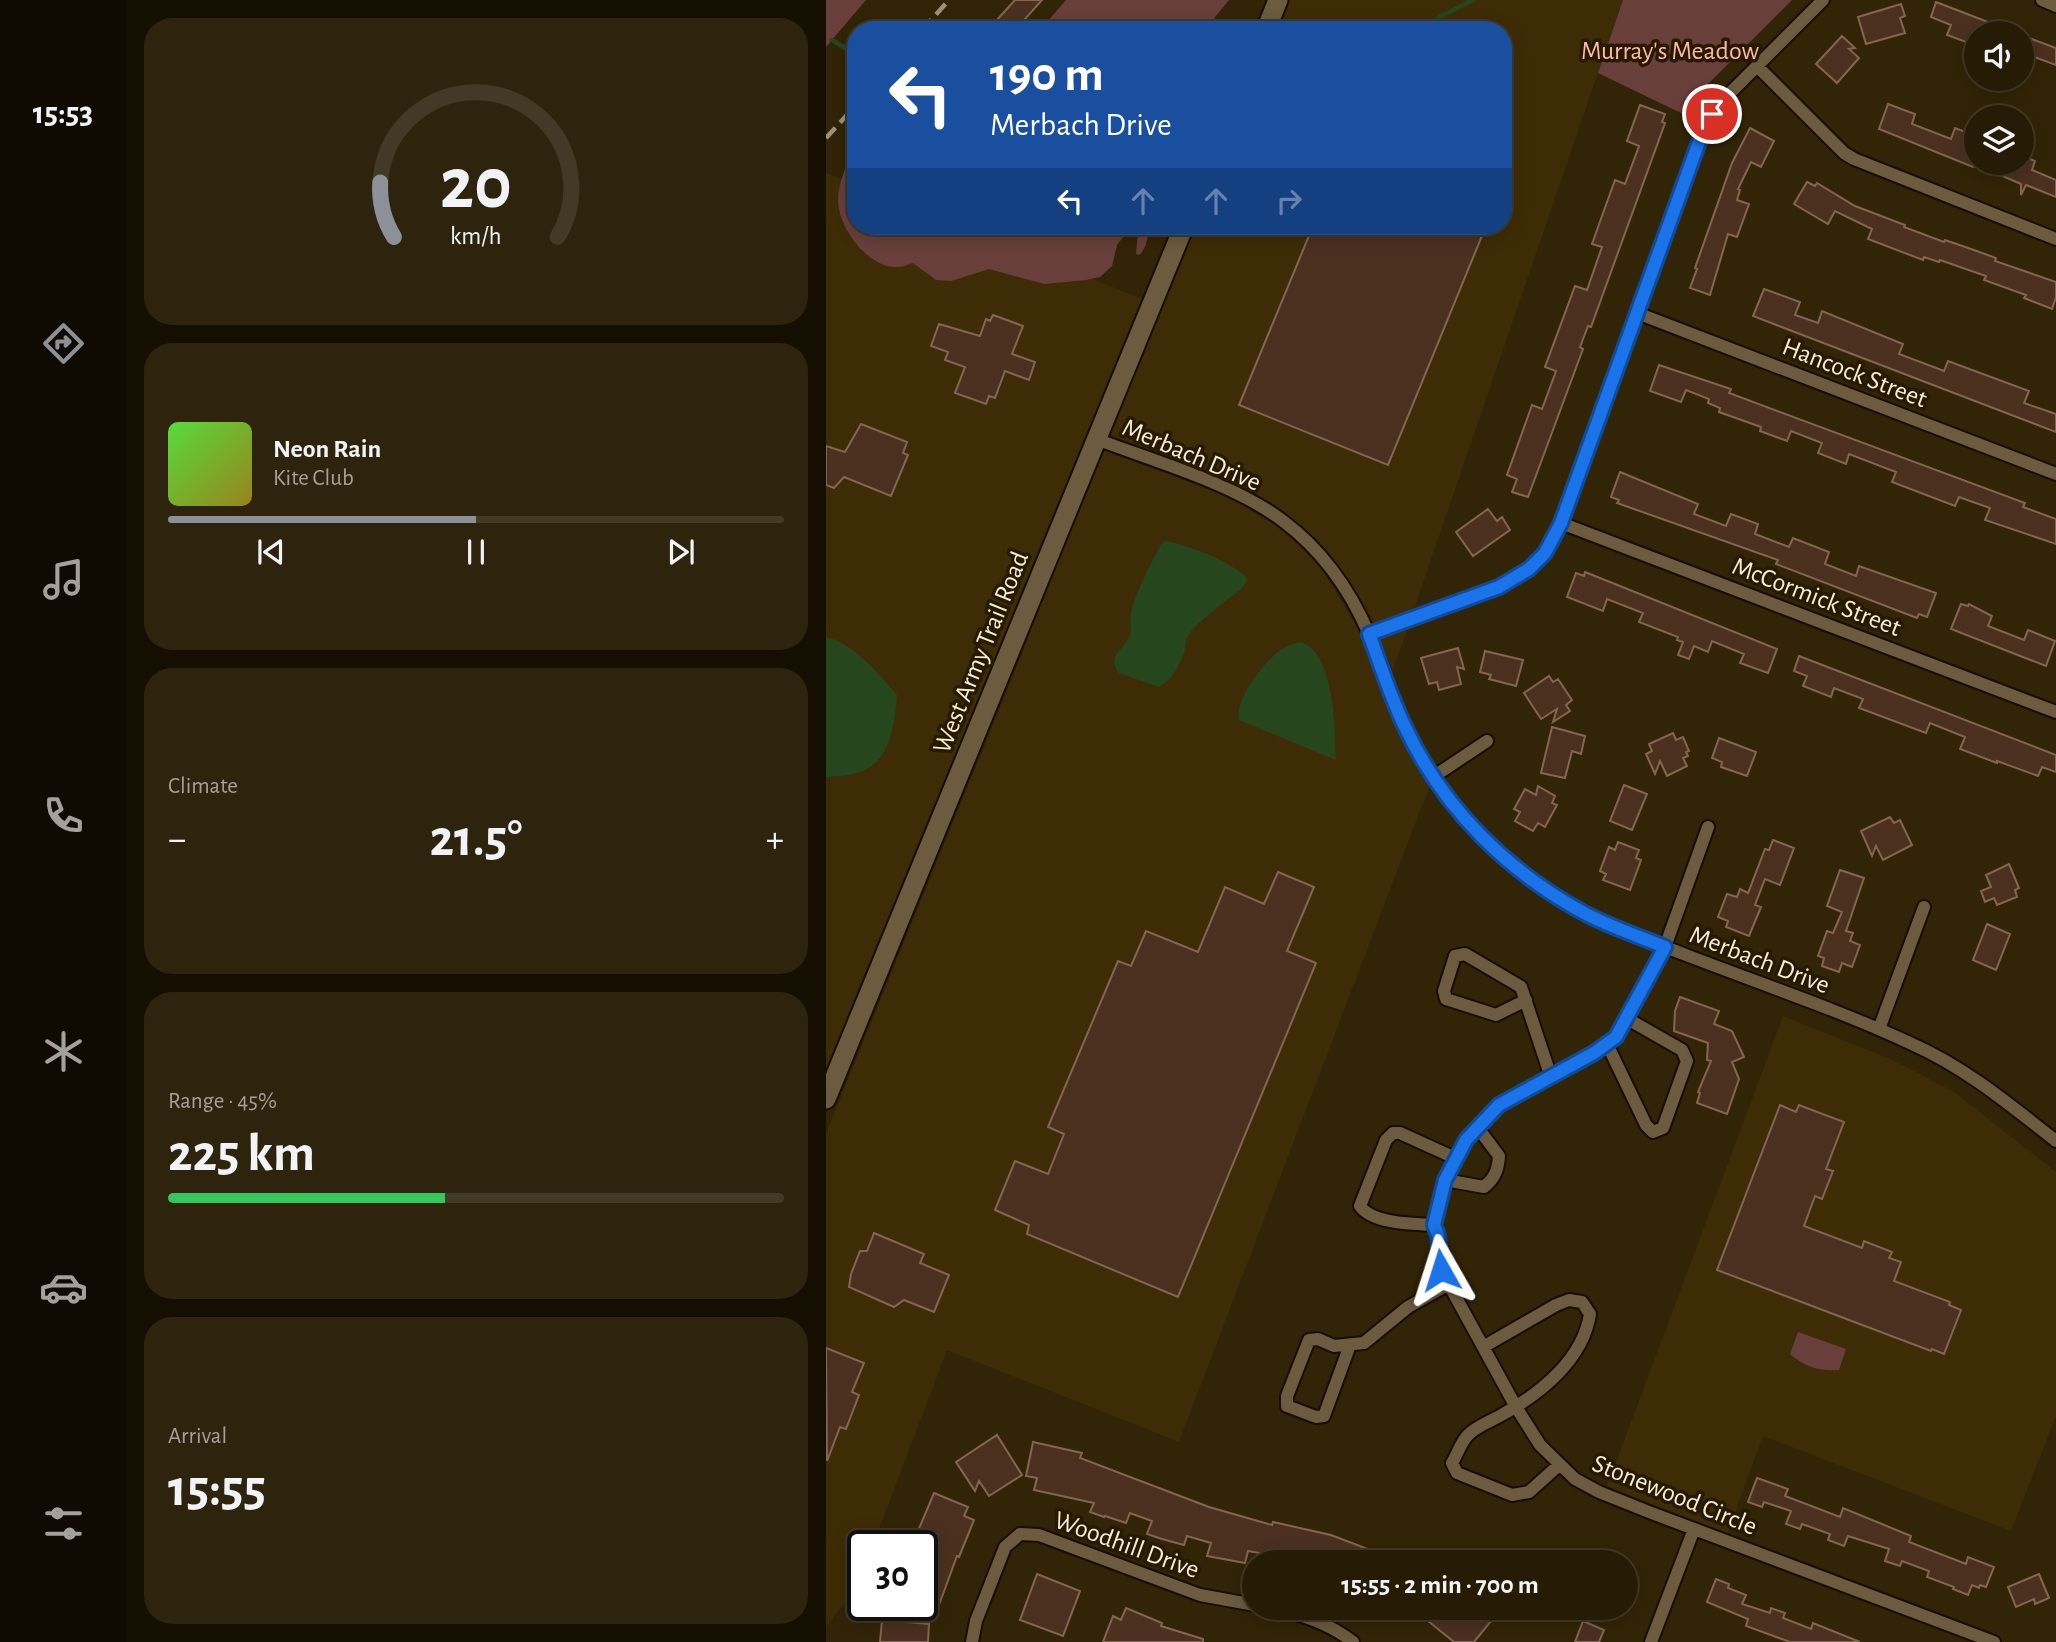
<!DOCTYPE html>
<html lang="en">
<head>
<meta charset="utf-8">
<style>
  :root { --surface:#261b04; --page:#2e240e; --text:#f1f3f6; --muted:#a4a19a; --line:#423926; --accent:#8c9099 }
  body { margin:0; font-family:"Alegreya Sans",sans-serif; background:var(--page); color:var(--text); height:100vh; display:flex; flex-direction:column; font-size:26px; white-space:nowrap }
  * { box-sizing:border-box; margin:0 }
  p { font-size:23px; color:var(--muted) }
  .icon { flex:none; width:38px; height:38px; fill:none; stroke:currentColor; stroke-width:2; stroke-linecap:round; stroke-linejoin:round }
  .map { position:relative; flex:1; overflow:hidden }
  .sheet { display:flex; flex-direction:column; gap:18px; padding:18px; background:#150f02; width:700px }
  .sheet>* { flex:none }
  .top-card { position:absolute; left:21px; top:21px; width:665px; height:214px; border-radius:28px; box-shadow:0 4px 18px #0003,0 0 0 2px var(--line); background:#1a4fa0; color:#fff; overflow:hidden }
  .tools { position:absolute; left:1138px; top:21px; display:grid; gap:14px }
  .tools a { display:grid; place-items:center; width:70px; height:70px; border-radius:50%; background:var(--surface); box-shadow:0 4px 18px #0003,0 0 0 2px var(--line); font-size:35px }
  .speed { position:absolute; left:21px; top:1530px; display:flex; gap:14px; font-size:35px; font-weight:700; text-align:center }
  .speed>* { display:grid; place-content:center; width:91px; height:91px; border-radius:50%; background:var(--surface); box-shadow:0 4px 18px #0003,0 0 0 2px var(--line); line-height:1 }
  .speed .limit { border:4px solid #111; border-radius:10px; background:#fff; color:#111 }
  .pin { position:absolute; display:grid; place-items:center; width:60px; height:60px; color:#fff; margin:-30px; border:4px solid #fff; border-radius:50%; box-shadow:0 2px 7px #0007 }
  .me { position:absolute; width:77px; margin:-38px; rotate:354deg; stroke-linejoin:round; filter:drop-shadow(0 0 5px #0008) }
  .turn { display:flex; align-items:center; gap:24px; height:147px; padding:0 28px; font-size:32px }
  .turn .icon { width:91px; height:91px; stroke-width:2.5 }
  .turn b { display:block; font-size:49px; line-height:60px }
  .lanes { display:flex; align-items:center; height:66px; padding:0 28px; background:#0003; justify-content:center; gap:35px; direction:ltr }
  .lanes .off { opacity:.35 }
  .big { font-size:52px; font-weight:600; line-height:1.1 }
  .sheet .tile { flex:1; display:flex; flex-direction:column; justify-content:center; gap:10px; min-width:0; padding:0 24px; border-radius:28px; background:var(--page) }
  .sheet .dial { align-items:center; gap:0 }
  .dial svg { height:182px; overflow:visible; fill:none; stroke:var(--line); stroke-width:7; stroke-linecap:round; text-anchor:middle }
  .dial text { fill:var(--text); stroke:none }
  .song { display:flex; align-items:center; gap:21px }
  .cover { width:84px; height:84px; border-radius:10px; background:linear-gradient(135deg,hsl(110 70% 55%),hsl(50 70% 35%)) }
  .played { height:7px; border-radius:4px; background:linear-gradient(90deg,var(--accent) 50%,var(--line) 50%) }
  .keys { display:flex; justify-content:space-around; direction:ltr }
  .heat { display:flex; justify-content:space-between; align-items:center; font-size:38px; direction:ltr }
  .charge { height:10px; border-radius:5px; background:linear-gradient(90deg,#34c759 45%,var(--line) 0) }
  .trip { position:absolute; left:416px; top:1550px; width:396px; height:70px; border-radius:35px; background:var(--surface); box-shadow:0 4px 18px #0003,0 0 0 2px var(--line); font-weight:600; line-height:70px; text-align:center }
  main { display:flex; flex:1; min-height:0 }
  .tab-bar { display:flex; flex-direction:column; width:126px; justify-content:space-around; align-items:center; background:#0f0b02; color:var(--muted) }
  .tab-bar .icon { width:49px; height:49px }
  .tab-bar .on { color:var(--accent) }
  .tab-bar b { font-size:32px; color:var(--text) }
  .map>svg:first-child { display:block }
</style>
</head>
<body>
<main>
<nav class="tab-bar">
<b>15:53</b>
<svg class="icon on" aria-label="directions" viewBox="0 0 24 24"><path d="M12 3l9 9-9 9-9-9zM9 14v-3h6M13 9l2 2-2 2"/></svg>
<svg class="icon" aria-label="music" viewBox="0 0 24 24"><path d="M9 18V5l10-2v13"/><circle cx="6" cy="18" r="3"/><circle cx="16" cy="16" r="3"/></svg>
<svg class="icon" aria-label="phone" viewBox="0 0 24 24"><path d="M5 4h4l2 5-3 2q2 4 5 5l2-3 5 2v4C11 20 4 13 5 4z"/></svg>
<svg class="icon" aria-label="climate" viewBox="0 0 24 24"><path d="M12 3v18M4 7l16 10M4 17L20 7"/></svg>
<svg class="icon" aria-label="car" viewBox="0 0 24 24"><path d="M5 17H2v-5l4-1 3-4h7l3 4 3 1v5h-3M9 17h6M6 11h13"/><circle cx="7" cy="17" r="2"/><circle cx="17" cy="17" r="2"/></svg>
<svg class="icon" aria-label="filters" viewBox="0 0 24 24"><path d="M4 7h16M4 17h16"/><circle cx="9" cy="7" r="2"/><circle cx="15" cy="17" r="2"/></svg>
</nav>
<section class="sheet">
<div class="tile dial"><svg viewBox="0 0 100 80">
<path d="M14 69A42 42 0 1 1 86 69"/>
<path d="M14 69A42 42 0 0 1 8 45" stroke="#8c9099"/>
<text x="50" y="56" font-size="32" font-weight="700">20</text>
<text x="50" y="72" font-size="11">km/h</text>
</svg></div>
<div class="tile">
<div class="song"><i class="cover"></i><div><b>Neon Rain</b><p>Kite Club</p></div></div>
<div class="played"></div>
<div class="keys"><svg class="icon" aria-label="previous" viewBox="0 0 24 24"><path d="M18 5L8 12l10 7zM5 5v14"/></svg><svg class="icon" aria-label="pause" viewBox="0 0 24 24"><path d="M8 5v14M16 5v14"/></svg><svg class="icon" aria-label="next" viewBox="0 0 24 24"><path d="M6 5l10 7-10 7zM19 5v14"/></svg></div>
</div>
<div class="tile"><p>Climate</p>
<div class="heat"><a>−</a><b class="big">21.5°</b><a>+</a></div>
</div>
<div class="tile"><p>Range · 45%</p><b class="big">225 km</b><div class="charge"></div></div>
<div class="tile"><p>Arrival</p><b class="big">15:55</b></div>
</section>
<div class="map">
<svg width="1230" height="1642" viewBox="0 0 1230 1642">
  <rect width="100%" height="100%" fill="#322406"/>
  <path fill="#3e2c06" d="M458,0H797L565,676L541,616L507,561L465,518L416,487L279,434L365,226H677V30H446Z
    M0,173L30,185V226H132L319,300L0,1080Z
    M275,449L388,491L414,504L454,528L494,566L537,636L573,729L604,785L353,1442L121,1350L47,1545H37V1574L33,1585L0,1627V1133L191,666Z
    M957,1016L1062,1058L1127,1091L1230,1172V1416L1185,1531L937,1436L901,1535L780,1489Z"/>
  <path fill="#693f3b" d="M0,0H40L0,47Z
    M240,0H403L389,17L385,30H214Z
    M797,0H966L876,90L859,115L772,73Z
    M30,143V226H321C323,235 321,248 313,255L310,254L312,233L304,228L291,245L286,266L274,277L260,280L218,284L163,269L125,281L110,280L87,263C83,264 77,267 72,267C42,269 12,227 12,200C12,181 23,160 30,143Z
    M972,1332L1020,1349L1013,1370C992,1371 979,1367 964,1354Z"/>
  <path fill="#26461e" d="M341,541C370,548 396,558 420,576L421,581L416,588C404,598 367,625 362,636C359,641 360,647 358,653C353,666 345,682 332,687L293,673C279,655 300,649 304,635C306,628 304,620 305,613C310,590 324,567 334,546L337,542Z
    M0,637C29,644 52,673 71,695C69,722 65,762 34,772C24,776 11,776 0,777Z
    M473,642C509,649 509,731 510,760L413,720C409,699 437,664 453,651C459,646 466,644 473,642Z"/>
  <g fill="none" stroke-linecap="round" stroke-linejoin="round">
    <path stroke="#26461e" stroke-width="4.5" d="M600,30L613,17L647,0
      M6,40L21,49L30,60"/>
  </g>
  <path fill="#4b301f" stroke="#836552" stroke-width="2" d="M189,0H216L189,30H177L169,22Z
    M1110,2L1188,32V33H1150L1148,45L1121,35L1125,25L1105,17Z
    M1075,4L1079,16L1074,18L1079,33L1040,44L1032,17Z
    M1195,35L1230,48V65L1195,52Z
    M1016,36L1029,48L1023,49L1033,58L1011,83L990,64Z
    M1062,104L1089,114L1086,124L1125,139L1129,128L1150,136V161L1147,167L1053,129Z
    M814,105L839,114L836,122L839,123L765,327L762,326L754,347L757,349L702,497L686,492L691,479L681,475L706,405L716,409L730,371L719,367L749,286L761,290L776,247L766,244L776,216L789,180L799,184L813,146L801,141Z
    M924,128L948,141L935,167L925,162L912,189L914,190L911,200L923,204L911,237L902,234L884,295L864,288L871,269L869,268L906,163Z
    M1195,155L1209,161L1206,170L1230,180V197L1200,185L1195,195V184L1149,164L1195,163Z
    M981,182L989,186L991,183L1029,206L1079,225L1078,227L1118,242L1119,240L1148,250L1170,258L1169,261L1230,282V297L1226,309L1198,298L1200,295L1158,280L1160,276L1114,260L1113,262L1098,257L1097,260L1042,239L1046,229L1009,211L1002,224L968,204Z
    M487,226H660L562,465L413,405Z
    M938,289L974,302L969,315L992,323L996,311L1077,344L1073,354L1118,371L1122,361L1203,391L1198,403L1230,414V432L927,316Z
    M167,315L197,326L186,354L209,362L203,380L179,371L169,398L163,396L160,404L129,393L139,367L119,360L122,352L105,346L113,324L154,336L160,319L164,321Z
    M833,365L905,389L903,393L1199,503L1197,507L1230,519V544L1159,520L1164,508L1133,497L1129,506L1066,482L1070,472L1023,454L1020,464L992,453L996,443L965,431L961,441L934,431L935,427L893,412L894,408L882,403L883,399L860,390L855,402L824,391Z
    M35,424L81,442L77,453L82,455L65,496L18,477L8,488L0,485V446L19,452Z
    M794,472L872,504L868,514L900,526L905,514L932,524L929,534L963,547L967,538L1003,552L999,564L1030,576L1033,566L1110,593L1101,617L1093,614L1091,618L950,564L952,560L791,503L793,500L785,497Z
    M662,509L671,521L676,517L684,530L647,556L630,532Z
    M759,572L951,649L942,673L914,663L918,654L886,641L882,652L868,646L863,659L852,655L857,642L851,640L852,637L813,622L817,613L781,599L777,611L741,597L750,573L758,576Z
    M1135,604L1142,606L1143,604L1166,616L1162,626L1198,640L1202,630L1229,641L1220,666L1125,629Z
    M632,648L638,669L631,667L635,684L613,690L611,682L603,684L595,658Z
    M659,651L697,660L690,686L663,679L665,675L654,672Z
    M973,656L1230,755V772L1216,767L1212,776L1171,761V763L1134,749L1139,737L1104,723L1100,733L1033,708L1037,699L1008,688L1005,697L977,686L981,676L968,671Z
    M723,676L727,682L732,679L746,700L740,705L744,711L727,722L731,709L715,719L698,693Z
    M726,727L759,736L755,754L746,751L739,778L715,773Z
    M847,733L850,740L857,737L863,751L860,752L862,756L857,758L861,766L841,776L834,761L829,774L820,754L826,751L823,744Z
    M893,738L930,752L921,776L895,767L896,762L886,758Z
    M798,785L821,794L806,830L784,821Z
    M712,786L729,796L726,803L731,805L719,827L712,823L707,831L689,821L694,812L688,809L699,789L710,795Z
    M1064,817L1068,823L1074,820L1086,845L1057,860L1050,846L1046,856L1035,831Z
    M947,840L968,848L954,885L939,879L929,905L935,907L923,936L900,927L902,921L892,917L901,894L911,897L914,889L922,893L939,849L943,850Z
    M792,842L813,850L810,858L815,860L804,890L777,880L780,874L774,871L783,847L789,850Z
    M1183,864L1193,888L1189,890L1191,897L1171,905L1168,898L1159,902L1155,891L1165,887L1160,875Z
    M1014,870L1038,878L1020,931L1027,933L1024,941L1034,945L1026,967L1016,963L1013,972L996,966L998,958L992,956L1001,931L1007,933L1016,912L1001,906Z
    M452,872L488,887L461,951L490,963L352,1297L201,1234L203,1225L169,1210L189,1161L222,1174L238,1134L222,1127L292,961L305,966L320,931L372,952L399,887L438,904Z
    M1161,924L1184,934L1170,970L1147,960Z
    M854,997L893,1011L888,1024L906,1031L918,1057L906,1062L913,1079L901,1114L871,1103L874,1093L872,1092L885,1061L881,1060L882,1043L848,1031L849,1011Z
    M954,1105L970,1112L973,1105L1018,1122L1000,1169L1007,1171L996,1199L989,1196L978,1226L1036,1248L1038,1241L1066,1252L1063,1258L1075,1262L1068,1281L1124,1302L1123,1305L1135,1310L1118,1354L1106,1349L1105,1351L891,1270Z
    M48,1233L98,1254L94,1263L123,1275L108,1312L78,1300L68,1307L23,1287L25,1274L34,1251H41Z
    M0,1348L38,1363L26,1392L33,1395L20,1429L14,1427L1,1461Z
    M171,1435L196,1475L163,1496L153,1481L149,1491L130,1462Z
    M207,1442L256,1453L254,1458L383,1507L446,1525L447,1522L505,1535L555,1554L551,1563H447L449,1556L422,1551L419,1563L381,1556L385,1543L361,1536L358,1545L336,1539L321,1534L326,1521L304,1513L300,1523L279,1516L278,1517L264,1512L268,1503L208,1490L211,1478L200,1476Z
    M931,1478L962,1489L959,1496L1014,1517L1017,1508L1085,1536L1083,1542L1140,1564L1142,1557L1168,1567L1160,1587L1154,1585L1153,1588L1146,1585L1142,1595L1127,1589L1128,1587L1101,1577L1103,1571L1076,1561L1074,1566L1059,1561L1063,1549L1022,1536L1018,1546L1002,1540L1004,1534L976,1524L974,1529L960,1524L965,1511L938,1502L936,1507L922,1502Z
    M108,1493L142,1507L138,1516L148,1520L133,1557L131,1556L113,1605L96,1599V1541L89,1538Z
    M211,1574L254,1591L237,1636L194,1620Z
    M1213,1574L1223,1598L1209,1604L1208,1599L1190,1607L1182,1587Z
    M890,1579L903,1584L902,1588L920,1595L916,1604L944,1613L945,1608L959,1613L957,1618L985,1629L987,1623L1034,1642H964L920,1626L922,1619L881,1602Z
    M300,1608L336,1623L335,1626L377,1639V1642H277L287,1616L295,1620Z
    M586,1608H661L670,1615L648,1642H628Z
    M56,1620L103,1624L102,1642H54Z
    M757,1621L778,1630L773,1642H749Z"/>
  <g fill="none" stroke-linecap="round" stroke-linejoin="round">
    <g stroke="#180d00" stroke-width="16">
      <path id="minor" d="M1216,0L1230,6
        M932,67L1018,153L1028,159L1230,239
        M811,313L1230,474
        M270,439C328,461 409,484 457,521C496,550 524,590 543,634C557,664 565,697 579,727C604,782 644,829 689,867C739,910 800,932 860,955C935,984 1013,1010 1086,1044C1140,1068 1184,1105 1230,1141
        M735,523L1230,712
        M543,634L673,587L703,569L719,553L735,523L878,128L895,102L997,0
        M607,777L661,741
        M882,827L839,947L790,1037L768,1053L673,1105L640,1140L629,1158L619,1180L608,1225L612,1235L615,1270L690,1407L714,1445L749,1479L773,1492L823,1512L1168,1642
        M700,1000L670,1015L620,999L618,991L629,956L639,954L695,987L725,1077
        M1053,1029L1098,907
        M781,1044L820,1125L827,1132L837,1128L861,1061L856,1050L800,1018
        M619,1180L658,1187C669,1178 672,1170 673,1156L652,1128
        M608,1225C587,1224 547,1224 534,1206L560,1140L567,1133H574L629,1158
        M524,1345L498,1416L490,1417L461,1406V1396L483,1340L492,1339L508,1346L538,1343L582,1307L623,1284
        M657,1347L730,1305L743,1300L756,1302L764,1314C757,1359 716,1392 679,1413C668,1420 650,1426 642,1435C635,1442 631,1455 626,1463L631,1473L686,1495L703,1492L733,1465
        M446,1608C476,1615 503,1623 527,1642
        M146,1642L150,1621L179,1547L194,1534L213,1535L374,1595L429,1605
        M825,1642L868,1529"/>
    </g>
    <g stroke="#180d00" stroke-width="23">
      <path id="secondary" d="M440,30L452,0
        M0,1099L358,226"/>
    </g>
    <use href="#minor" stroke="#6c5b3e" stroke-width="12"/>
    <use href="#secondary" stroke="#6c5b3e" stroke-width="19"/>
    <path stroke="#9d917b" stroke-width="4.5" stroke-dasharray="14 7" stroke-linecap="butt" d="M96,30L123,0
      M0,138L30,105"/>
  </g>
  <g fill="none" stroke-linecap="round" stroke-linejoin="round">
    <g stroke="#114b97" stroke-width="18">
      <path id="route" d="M615,1270L612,1235L608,1225L619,1180L640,1140L673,1105L768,1053L790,1037L839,947C812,936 785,927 760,914C682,872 618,809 580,729C565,699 555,666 543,634L673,587L703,569L719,553L735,523L878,128L886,114"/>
    </g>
    <use href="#route" stroke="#1a73e8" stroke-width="12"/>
  </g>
  <g text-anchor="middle" stroke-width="7" stroke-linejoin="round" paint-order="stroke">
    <g font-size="26" fill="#fdb6b0" stroke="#281a00">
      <text x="844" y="59">Murray's Meadow</text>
    </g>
    <g font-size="26" fill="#f6eddc" stroke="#281a00">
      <text transform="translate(1029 372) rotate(21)" y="9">Hancock Street</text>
      <text transform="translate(366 454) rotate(23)" y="9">Merbach Drive</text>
      <text transform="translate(991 596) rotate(21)" y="9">McCormick Street</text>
      <text transform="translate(154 652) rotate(-68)" y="9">West Army Trail Road</text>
      <text transform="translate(934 959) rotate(21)" y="9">Merbach Drive</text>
      <text transform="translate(849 1494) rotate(22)" y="9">Stonewood Circle</text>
      <text transform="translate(301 1544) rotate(20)" y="9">Woodhill Drive</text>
    </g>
  </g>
</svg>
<div class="tools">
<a><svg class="icon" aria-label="sound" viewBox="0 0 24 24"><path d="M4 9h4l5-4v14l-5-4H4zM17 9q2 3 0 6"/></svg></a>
<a><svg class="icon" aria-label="layers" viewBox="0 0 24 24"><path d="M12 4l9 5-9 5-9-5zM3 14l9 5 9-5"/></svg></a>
</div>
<div class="speed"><div class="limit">30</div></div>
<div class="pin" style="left:886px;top:114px;background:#d93025"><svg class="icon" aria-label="arrive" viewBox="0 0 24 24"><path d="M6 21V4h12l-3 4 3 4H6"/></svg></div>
<svg class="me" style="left:615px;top:1270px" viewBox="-20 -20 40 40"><path d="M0-17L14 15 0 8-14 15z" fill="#1a73e8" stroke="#fff" stroke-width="4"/></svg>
<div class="trip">15:55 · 2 min · 700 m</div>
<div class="top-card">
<div class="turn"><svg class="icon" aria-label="left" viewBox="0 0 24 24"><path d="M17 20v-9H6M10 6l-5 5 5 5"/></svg><div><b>190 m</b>Merbach Drive</div></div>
<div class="lanes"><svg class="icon" aria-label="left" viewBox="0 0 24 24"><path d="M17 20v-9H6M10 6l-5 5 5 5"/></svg><svg class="icon off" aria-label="ahead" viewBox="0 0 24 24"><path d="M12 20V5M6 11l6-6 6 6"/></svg><svg class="icon off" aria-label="ahead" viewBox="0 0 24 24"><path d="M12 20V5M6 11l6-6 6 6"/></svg><svg class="icon off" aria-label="right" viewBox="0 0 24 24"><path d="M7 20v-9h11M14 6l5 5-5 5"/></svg></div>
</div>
</div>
</main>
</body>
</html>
